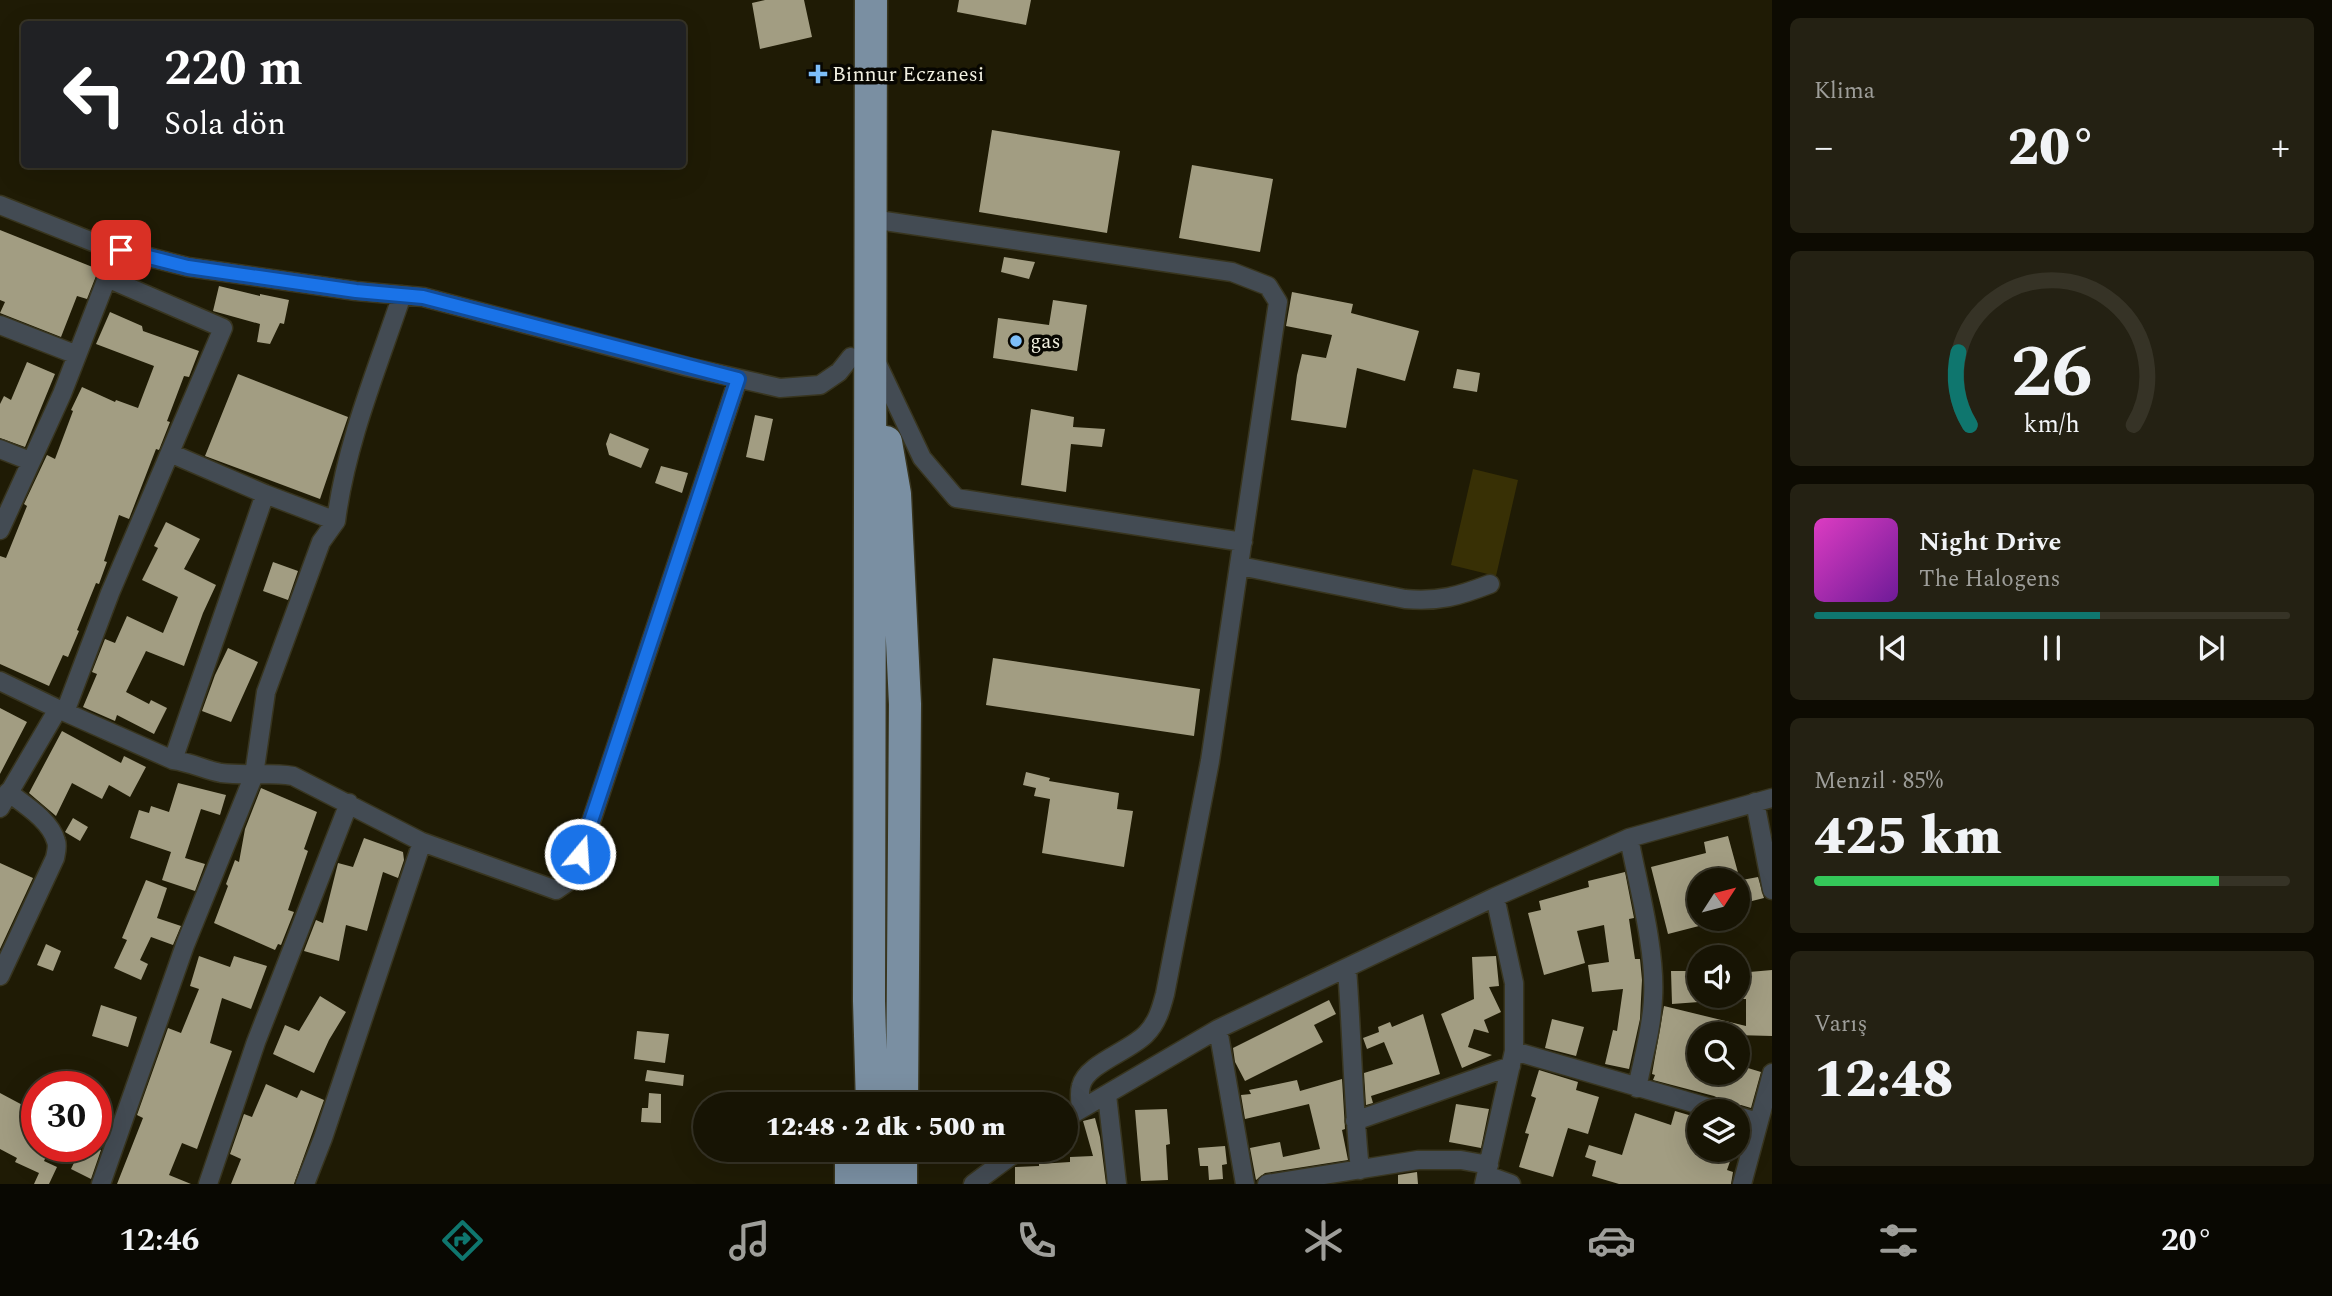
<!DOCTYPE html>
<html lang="tr">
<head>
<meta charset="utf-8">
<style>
  :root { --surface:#171404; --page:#242113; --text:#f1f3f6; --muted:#9e9e9a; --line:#363326; --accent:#0f766e }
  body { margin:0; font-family:Spectral,serif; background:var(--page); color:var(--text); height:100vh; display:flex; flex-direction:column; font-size:26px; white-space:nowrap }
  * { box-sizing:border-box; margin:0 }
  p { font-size:23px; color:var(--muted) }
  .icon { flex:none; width:38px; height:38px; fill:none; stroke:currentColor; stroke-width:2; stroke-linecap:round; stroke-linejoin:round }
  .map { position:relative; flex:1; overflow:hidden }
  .side { display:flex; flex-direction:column; gap:18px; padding:18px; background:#0d0b02; width:560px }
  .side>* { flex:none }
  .top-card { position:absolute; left:21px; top:21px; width:665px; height:147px; border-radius:7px; box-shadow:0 7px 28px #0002,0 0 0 2px var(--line); background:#202124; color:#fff; overflow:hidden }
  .needle { width:46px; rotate:54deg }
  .fabs { position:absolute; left:1687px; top:868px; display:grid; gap:14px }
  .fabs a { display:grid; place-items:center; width:63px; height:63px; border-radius:50%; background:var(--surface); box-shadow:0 7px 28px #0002,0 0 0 2px var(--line); font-size:35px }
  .speed { position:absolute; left:21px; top:1071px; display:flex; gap:14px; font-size:35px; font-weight:700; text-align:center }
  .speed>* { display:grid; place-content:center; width:91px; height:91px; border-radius:50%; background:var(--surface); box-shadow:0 7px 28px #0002,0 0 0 2px var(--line); line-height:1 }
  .speed .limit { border:10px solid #d22; background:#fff; color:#111 }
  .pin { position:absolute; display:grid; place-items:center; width:60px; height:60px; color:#fff; margin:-30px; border-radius:14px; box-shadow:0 4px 10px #0006 }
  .me { position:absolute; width:77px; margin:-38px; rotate:18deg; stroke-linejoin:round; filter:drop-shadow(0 0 5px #0008) }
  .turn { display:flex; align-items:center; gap:24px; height:147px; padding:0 28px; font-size:32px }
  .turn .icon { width:91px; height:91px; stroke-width:2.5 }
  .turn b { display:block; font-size:49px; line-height:60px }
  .big { font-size:52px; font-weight:800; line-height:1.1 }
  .side .tile { flex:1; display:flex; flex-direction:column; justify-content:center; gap:10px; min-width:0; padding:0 24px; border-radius:10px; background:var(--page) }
  .side .dial { align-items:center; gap:0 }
  .dial svg { height:182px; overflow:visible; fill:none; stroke:var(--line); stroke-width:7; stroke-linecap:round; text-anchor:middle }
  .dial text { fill:var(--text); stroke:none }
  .song { display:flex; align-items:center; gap:21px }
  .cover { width:84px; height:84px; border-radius:10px; background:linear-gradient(135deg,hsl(310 70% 55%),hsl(280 70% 35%)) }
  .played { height:7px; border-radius:4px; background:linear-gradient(90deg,var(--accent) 60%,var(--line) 60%) }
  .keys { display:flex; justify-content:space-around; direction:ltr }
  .heat { display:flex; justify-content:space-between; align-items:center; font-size:38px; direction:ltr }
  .charge { height:10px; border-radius:5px; background:linear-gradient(90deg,#34c759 85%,var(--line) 0) }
  .trip { position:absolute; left:693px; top:1092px; width:385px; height:70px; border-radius:35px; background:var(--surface); box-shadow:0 7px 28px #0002,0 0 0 2px var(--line); font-weight:800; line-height:70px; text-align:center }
  .tab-bar { display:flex; height:112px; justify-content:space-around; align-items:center; background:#090802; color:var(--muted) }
  .tab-bar .icon { width:49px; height:49px }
  .tab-bar .current { color:var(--accent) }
  .tab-bar b { font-size:32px; color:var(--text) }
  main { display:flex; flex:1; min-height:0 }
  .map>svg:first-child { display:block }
</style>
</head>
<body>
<main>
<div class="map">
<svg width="1772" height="1184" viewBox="0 0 1772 1184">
  <rect width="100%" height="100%" fill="#1f1b05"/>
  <path fill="#383005" d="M1473,469L1518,480L1496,576L1451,565Z"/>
  <path fill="#a29d82" d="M765,0H804L812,37L760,49L752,3Z
    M959,0H1031L1026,25L957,12Z
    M992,130L1120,151L1107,233L979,212Z
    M1192,165L1273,179L1260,252L1179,238Z
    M0,230L95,268L96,276L87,299L77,296L61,337L0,313L5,302L0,300Z
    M1004,257L1035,262L1029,279L1001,272Z
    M219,286L260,296V294L289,300L284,324L280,323L270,344L257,342L260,324L213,311Z
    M1292,292L1353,304L1351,313L1419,331L1405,381L1357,368L1346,428L1291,420L1297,375L1302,354L1326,358L1332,335L1286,326Z
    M1053,300L1087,305L1077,371L993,358L998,318L1049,325Z
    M110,312L142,326L143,331L199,351L189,377L184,376L167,421L170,422L159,450L156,449L129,519L119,515L104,561L107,562L99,584L96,583L77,630L79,631L68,657L63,655L49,686L0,664V556L6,558L27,506L24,504L47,455L55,459L73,411L71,410L82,387L115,402L116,400L138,408L154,366L96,344Z
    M27,362L55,374L25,447L0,438V404L4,396L11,400Z
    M1457,369L1480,373L1477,392L1453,388Z
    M238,374L348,417L320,499L205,456Z
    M1031,409L1074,417L1073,427L1105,429L1102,447L1071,444L1066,492L1021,485Z
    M755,415L773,419L764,461L746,457Z
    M610,433L649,449L641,468L609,455L606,444Z
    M661,466L688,473L682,493L655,483Z
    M166,522L200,539L184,569L216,585L203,613L184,666L146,651L126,692L149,704L151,700L167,708L154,734L117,715L115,721L83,707L97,674L92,672L105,639L115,643L127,616L163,633L178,597L142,580L158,548L154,546Z
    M273,562L298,571L288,600L263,591Z
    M228,648L258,662L231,722L202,711L215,675Z
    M993,658L1200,689L1194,736L986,705Z
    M0,708L27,722L0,774Z
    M62,731L121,763L124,756L146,767L130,797L109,785L102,799L72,783L56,816L29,793Z
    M1026,772L1050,778L1049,781L1119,793L1117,809L1133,811L1124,867L1042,853L1050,799L1034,796L1036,788L1023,785Z
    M178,783L226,795L220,815L201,809L185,858L205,864L195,891L162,880L171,852L130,838L139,810L149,813L151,806L169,812Z
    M261,788L317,812L304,849L308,851L288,910L294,912L281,945L278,944L275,950L214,923L228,886L226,884L235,860L239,862L245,829Z
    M73,818L88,827L80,841L65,832Z
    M1728,836L1740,880H1699V926L1668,934L1651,867L1706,853L1704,842Z
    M364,838L403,852L404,860L398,878L383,872L367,931L346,925L339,961L304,951L316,920L323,923L338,863L353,867Z
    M0,863L33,878L0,949Z
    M1625,872L1634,918L1629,919L1635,959H1640L1642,980L1640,1019L1629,1069L1605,1064L1613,1030L1617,1031L1623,989L1592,992L1588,965L1609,962L1604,925L1577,931L1585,963L1544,975L1528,913L1541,910L1539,901L1589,887L1588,881Z
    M1758,877L1764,898L1748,902L1742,880Z
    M146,880L167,888L157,918L181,926L173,945L151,937L140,960L148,964L141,980L114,968L127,940L122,938Z
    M46,944L61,951L53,971L37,965Z
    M199,956L230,967L234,956L267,966L251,1009L222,998L210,1043L232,1051L197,1149L182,1143L169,1175L191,1184H117L143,1118L137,1115L168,1028L181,1033L199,989L190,986Z
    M1496,956L1499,986L1489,987L1501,1012L1484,1020L1489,1033L1474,1029L1468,1047L1492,1055L1462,1068L1441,1014L1474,999L1472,957Z
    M1772,970V1036L1699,1034V1073H1738V1065L1761,1072L1751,1108L1741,1105L1731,1107L1729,1103L1714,1096L1653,1080L1655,1075L1652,1074L1664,1006L1746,1026V999H1738V973Z
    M1671,971H1699V1002L1672,1004Z
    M320,996L346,1012L329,1040L314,1073L273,1054L285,1025L299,1031Z
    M1329,1000L1336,1014L1314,1025L1323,1042L1245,1081L1235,1062L1233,1048Z
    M101,1005L137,1017L128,1047L92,1036Z
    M1423,1014L1440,1074L1371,1096L1373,1103L1366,1105L1364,1073L1393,1064L1384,1042L1367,1049L1363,1038L1379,1032L1378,1027L1390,1022L1392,1027Z
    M1552,1019L1584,1027L1576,1056L1545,1048Z
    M637,1031L669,1034L665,1063L634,1059Z
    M647,1070L684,1075L683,1086L645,1081Z
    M1539,1070L1578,1082L1576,1090L1599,1097L1588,1134L1568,1128L1553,1177L1519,1167L1529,1134L1525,1133L1536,1098L1531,1096Z
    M1342,1079L1345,1129L1342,1130L1348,1160L1265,1173L1256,1180L1250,1148L1280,1142L1283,1157L1320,1149L1309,1104L1245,1119L1241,1095L1251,1094L1249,1090L1297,1080L1300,1091Z
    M266,1084L297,1098L301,1090L324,1100L312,1134L294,1184H231L241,1159L230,1154L244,1114L252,1117Z
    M0,1093L30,1109L28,1113L37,1117V1146H51L44,1161L57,1167L49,1184H34L39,1173L15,1162L17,1158L0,1149Z
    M649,1093L661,1094V1123L641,1122L642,1108H648Z
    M1456,1104L1489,1109L1481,1148L1449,1142Z
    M1167,1109L1170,1144L1166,1145L1168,1180L1141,1181L1135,1110Z
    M1675,1111L1699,1118V1150H1734L1727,1170L1733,1172L1731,1184H1619L1592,1176L1596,1161L1585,1157L1589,1145L1622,1155L1635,1113L1671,1125Z
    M1095,1118L1100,1137L1106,1184H1015V1167L1039,1166V1164L1070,1162V1157L1093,1156L1083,1121Z
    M82,1146H92L101,1150L91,1179L71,1169Z
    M1225,1146L1227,1164L1222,1165L1223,1179L1209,1180L1208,1166H1200L1198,1148Z
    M1417,1172L1418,1184H1398V1175Z"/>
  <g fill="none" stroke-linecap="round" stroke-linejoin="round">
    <g stroke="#38351f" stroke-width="21">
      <path id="street" d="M0,205L98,244L106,258L107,278L62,394L0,530
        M871,219L1232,272L1268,286L1278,302L1210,761L1165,994C1161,1009 1157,1023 1146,1034C1130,1051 1086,1064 1081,1086C1079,1093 1080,1101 1081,1108
        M98,244L188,267L356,291L423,297L688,367L780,388L820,385L839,372L851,357
        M0,325L77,355
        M877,363L922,458L956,498L1243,542
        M0,449L30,461
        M336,521C346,443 377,369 402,295
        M1240,566L1405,599C1439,602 1459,596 1490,584
        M0,681L58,709L173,760C190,762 205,770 221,773C246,776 268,772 293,776L422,842L323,1138L305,1184
        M65,712L110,593L223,328L107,278
        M173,760L265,494
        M1755,802L1772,890
        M0,808L58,709
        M1629,838C1638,885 1656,950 1653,998C1652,1028 1643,1058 1637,1088
        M422,842L556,890L572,879L738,379
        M1347,968C1352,1036 1353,1103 1360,1170
        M0,976L55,858C56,853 58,846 56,841C50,820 25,805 8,792
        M1218,1029L1245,1184
        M1514,1051L1721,1111
        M1107,1095L1117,1184
        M1738,1116L1758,1122
        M1066,1118L1218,1029L1495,897L1629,838L1772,798
        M1355,1121L1511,1066
        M1486,1175L1511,1184
        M101,1184L185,945L254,775L266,692L321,542L336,521L265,494L170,453
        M208,1184L256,1042L349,803
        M973,1184L1019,1150
        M1267,1184L1418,1160H1461L1489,1165
        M1484,1184L1514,1051V983L1495,897
        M1742,1184L1772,1073"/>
    </g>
    <g stroke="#38351f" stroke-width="35">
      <path id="highway" d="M871,0L869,1001L872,1104
        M886,442L895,494L905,704L902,1104
        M874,1150L875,1184
        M851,1184V1150
        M901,1184V1150"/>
    </g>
    <use href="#street" stroke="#434b53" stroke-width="18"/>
    <use href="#highway" stroke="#7a8fa2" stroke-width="32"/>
  </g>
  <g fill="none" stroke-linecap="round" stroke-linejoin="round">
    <g stroke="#114b97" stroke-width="18">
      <path id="route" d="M121,250L188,267L356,291L423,297L738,379L580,854"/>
    </g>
    <use href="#route" stroke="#1a73e8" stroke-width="12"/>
  </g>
  <g fill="#7dbef9" stroke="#070601" stroke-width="2.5">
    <path d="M814.5 63.5h7v7h7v7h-7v7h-7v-7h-7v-7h7z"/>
    <circle cx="1016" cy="341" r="7"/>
  </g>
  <g text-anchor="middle" stroke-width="7" stroke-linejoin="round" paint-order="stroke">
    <g font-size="21" fill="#f2f0e1" stroke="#070601" text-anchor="start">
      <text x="832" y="81">Binnur Eczanesi</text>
      <text x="1030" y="348">gas</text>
    </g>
  </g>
</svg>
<div class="fabs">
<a><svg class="needle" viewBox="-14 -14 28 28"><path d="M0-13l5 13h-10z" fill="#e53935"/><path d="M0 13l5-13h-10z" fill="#9e9e9a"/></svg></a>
<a><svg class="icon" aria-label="sound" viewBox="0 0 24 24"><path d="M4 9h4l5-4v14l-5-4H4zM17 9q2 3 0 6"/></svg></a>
<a><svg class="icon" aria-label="search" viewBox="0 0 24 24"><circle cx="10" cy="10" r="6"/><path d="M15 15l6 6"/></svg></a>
<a><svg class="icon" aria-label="layers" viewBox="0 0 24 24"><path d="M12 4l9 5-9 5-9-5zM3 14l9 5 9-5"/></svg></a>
</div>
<div class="speed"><div class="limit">30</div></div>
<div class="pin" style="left:121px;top:250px;background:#d93025"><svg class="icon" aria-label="arrive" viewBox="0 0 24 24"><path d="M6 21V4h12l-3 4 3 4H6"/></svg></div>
<svg class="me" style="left:580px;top:854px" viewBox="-20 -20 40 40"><circle r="17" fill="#1a73e8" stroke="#fff" stroke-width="3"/><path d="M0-11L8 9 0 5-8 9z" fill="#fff"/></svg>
<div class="trip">12:48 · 2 dk · 500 m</div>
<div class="top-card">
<div class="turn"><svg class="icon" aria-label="left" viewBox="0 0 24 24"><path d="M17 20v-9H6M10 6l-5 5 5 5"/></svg><div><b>220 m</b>Sola dön</div></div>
</div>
</div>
<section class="side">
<div class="tile"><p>Klima</p>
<div class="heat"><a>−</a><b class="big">20°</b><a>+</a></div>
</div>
<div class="tile dial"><svg viewBox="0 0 100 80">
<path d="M14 69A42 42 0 1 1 86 69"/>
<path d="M14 69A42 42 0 0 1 9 37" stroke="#0f766e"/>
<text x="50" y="56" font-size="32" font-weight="700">26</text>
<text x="50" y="72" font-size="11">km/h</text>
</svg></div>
<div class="tile">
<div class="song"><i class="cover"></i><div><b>Night Drive</b><p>The Halogens</p></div></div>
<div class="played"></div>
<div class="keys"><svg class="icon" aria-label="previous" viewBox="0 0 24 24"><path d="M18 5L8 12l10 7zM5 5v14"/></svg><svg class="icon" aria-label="pause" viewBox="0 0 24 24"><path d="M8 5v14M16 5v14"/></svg><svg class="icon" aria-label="next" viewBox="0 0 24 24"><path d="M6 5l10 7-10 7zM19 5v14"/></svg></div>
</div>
<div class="tile"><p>Menzil · 85%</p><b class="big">425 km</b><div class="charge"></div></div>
<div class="tile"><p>Varış</p><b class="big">12:48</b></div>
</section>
</main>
<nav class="tab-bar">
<b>12:46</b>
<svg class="icon current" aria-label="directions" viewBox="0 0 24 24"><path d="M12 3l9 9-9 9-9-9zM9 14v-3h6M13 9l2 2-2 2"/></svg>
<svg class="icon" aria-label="music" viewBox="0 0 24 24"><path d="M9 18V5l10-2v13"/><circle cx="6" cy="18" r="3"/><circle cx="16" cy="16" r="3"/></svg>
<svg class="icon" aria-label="phone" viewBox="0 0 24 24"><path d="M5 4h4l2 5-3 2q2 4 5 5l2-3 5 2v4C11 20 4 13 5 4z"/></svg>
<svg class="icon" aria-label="climate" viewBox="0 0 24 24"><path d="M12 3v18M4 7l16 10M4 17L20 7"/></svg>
<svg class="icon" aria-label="car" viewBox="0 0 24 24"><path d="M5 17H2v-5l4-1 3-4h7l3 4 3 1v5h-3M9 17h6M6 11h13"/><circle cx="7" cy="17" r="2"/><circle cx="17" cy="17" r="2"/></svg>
<svg class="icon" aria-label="filters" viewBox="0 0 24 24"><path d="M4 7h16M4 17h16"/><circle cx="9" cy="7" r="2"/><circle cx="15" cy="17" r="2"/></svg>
<b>20°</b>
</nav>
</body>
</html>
